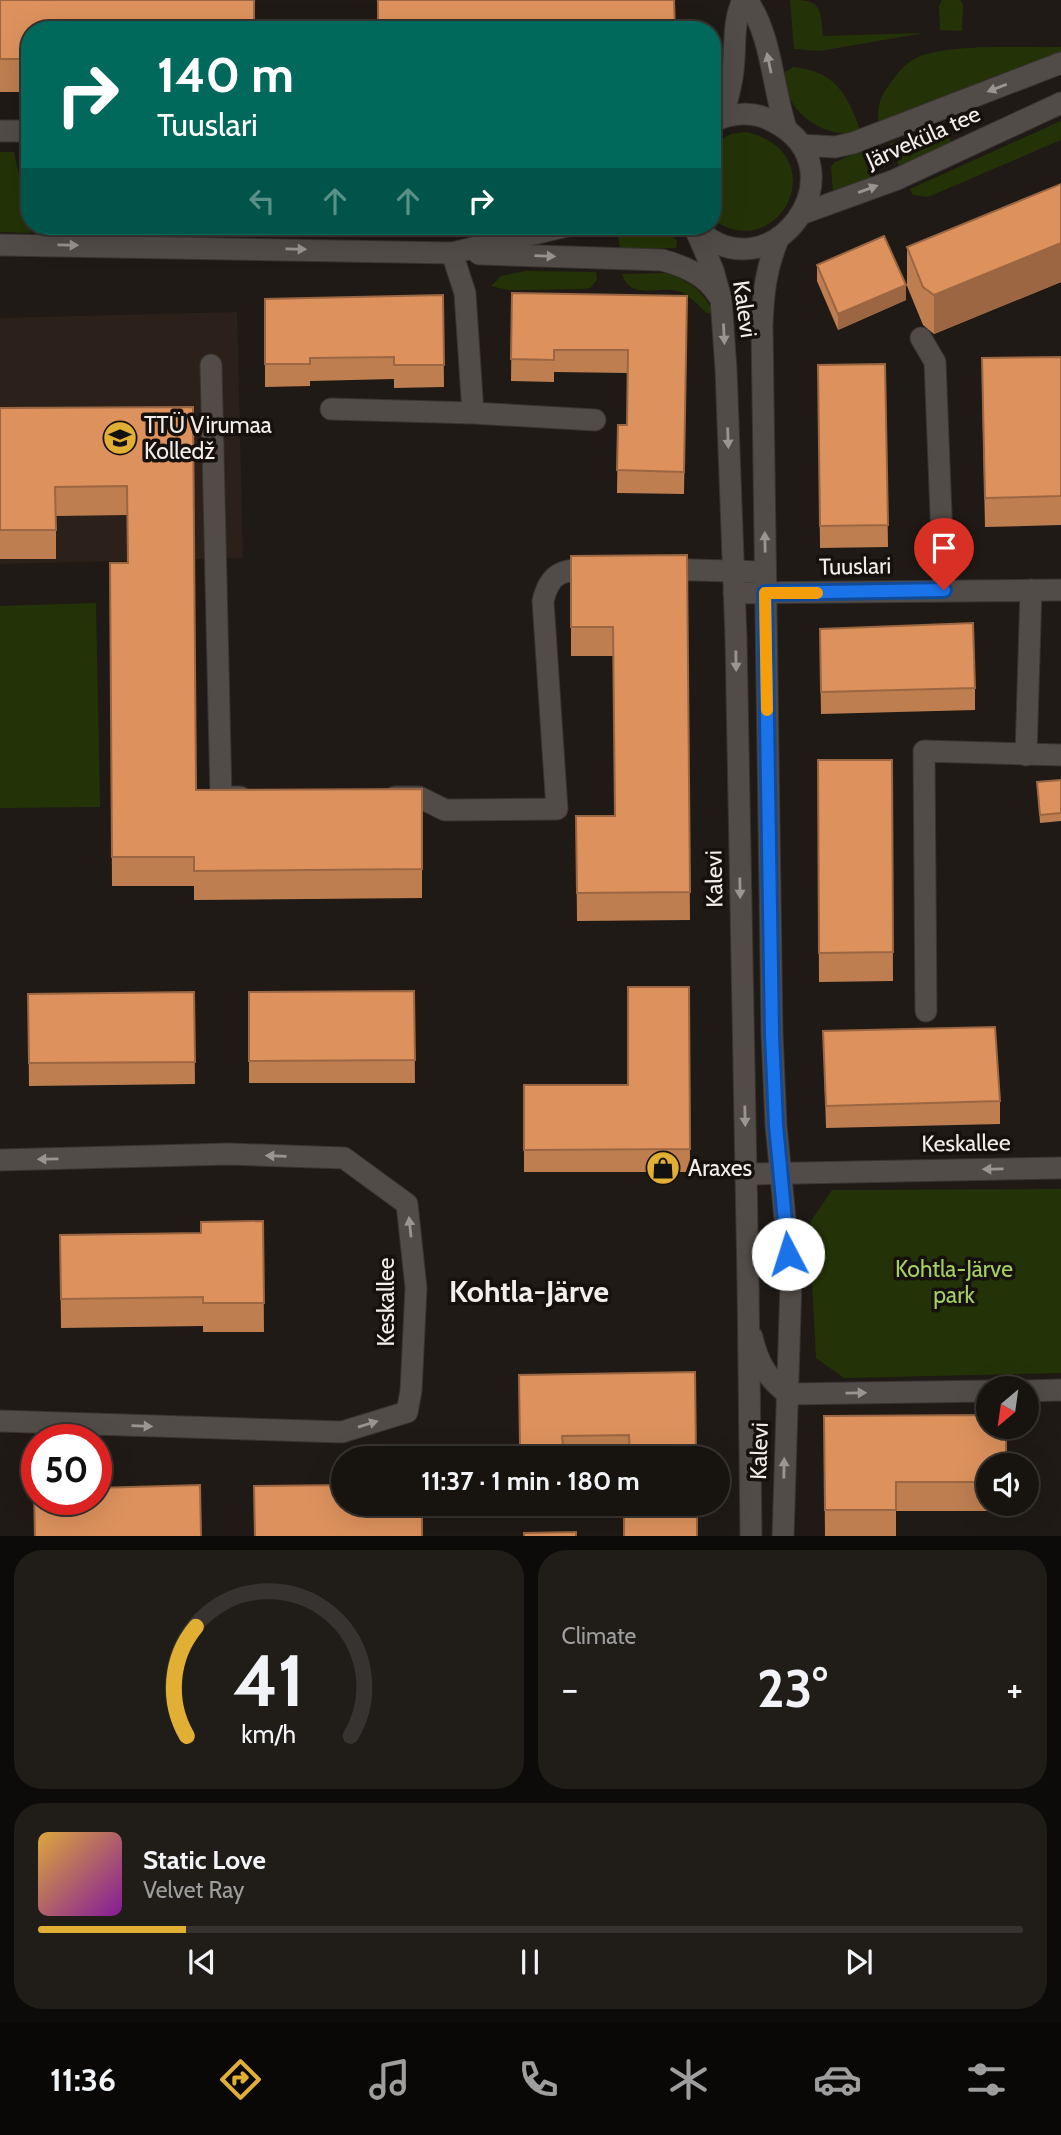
<!DOCTYPE html>
<html lang="en">
<head>
<meta charset="utf-8">
<style>
  :root { --surface:#171410; --page:#201d19; --text:#f1f3f6; --muted:#9e9e9f; --line:#363330; --accent:#e1af34 }
  body { margin:0; font-family:Cabin,sans-serif; background:var(--page); color:var(--text); height:100vh; display:flex; flex-direction:column; font-size:26px; white-space:nowrap }
  * { box-sizing:border-box; margin:0 }
  p { font-size:23px; color:var(--muted) }
  .icon { flex:none; width:38px; height:38px; fill:none; stroke:currentColor; stroke-width:2; stroke-linecap:round; stroke-linejoin:round }
  .map { position:relative; height:1536px; overflow:hidden }
  .panel { display:flex; flex-direction:column; gap:14px; padding:14px; background:#0d0b09; flex:1 }
  .panel>* { flex:none }
  .banner { position:absolute; left:21px; top:21px; width:700px; height:214px; border-radius:28px; box-shadow:0 7px 28px #0002,0 0 0 2px var(--line); background:#00695c; color:#fff; overflow:hidden }
  .needle { width:46px; rotate:209deg }
  .fabs { position:absolute; left:976px; top:1376px; display:grid; gap:14px }
  .fabs a { display:grid; place-items:center; width:63px; height:63px; border-radius:50%; background:var(--surface); box-shadow:0 7px 28px #0002,0 0 0 2px var(--line); font-size:35px }
  .speed { position:absolute; left:21px; top:1424px; display:flex; gap:14px; font-size:35px; font-weight:700; text-align:center }
  .speed>* { display:grid; place-content:center; width:91px; height:91px; border-radius:50%; background:var(--surface); box-shadow:0 7px 28px #0002,0 0 0 2px var(--line); line-height:1 }
  .speed .limit { border:10px solid #d22; background:#fff; color:#111 }
  .pin { position:absolute; display:grid; place-items:center; width:60px; height:60px; color:#fff; margin:-72px -30px; border-radius:50% 50% 50% 0; rotate:-45deg; box-shadow:0 0 7px #0007 }
  .pin .icon { rotate:45deg }
  .me { position:absolute; width:77px; margin:-38px; rotate:355deg; stroke-linejoin:round; filter:drop-shadow(0 0 5px #0008) }
  .turn { display:flex; align-items:center; gap:24px; height:147px; padding:0 21px; font-size:32px }
  .turn .icon { width:91px; height:91px; stroke-width:2.5 }
  .turn b { display:block; font-size:49px; line-height:60px }
  .lanes { display:flex; align-items:center; height:66px; padding:0 21px; background:#0003; justify-content:center; gap:35px; direction:ltr }
  .lanes .off { opacity:.35 }
  .big { font-size:52px; font-weight:700; line-height:1.1 }
  .panel .widget { flex:1; display:flex; flex-direction:column; justify-content:center; gap:10px; min-width:0; padding:0 24px; border-radius:28px; background:var(--page) }
  .panel .dial { align-items:center; gap:0 }
  .dial svg { height:182px; overflow:visible; fill:none; stroke:var(--line); stroke-width:7; stroke-linecap:round; text-anchor:middle }
  .dial text { fill:var(--text); stroke:none }
  .song { display:flex; align-items:center; gap:21px }
  .cover { width:84px; height:84px; border-radius:10px; background:linear-gradient(135deg,hsl(40 70% 55%),hsl(290 70% 35%)) }
  .played { height:7px; border-radius:4px; background:linear-gradient(90deg,var(--accent) 15%,var(--line) 15%) }
  .keys { display:flex; justify-content:space-around; direction:ltr }
  .heat { display:flex; justify-content:space-between; align-items:center; font-size:38px; direction:ltr }
  .panel .tiles { flex:1; display:grid; gap:14px; grid-template-columns:1fr 1fr }
  .widget:last-child { grid-column:span 2 }
  .trip { position:absolute; left:331px; top:1446px; width:399px; height:70px; border-radius:35px; background:var(--surface); box-shadow:0 7px 28px #0002,0 0 0 2px var(--line); font-weight:700; line-height:70px; text-align:center }
  .tab-bar { display:flex; height:112px; justify-content:space-around; align-items:center; background:#090806; color:var(--muted) }
  .tab-bar .icon { width:49px; height:49px }
  .tab-bar .selected { color:var(--accent) }
  .tab-bar b { font-size:32px; color:var(--text) }
  .map>svg:first-child { display:block }
</style>
</head>
<body>
<div class="map">
<svg width="1061" height="1537" viewBox="0 0 1061 1537">
  <rect width="100%" height="100%" fill="#1f1a16"/>
  <path fill="#2c211a" d="M237,312L243,558L0,564V318Z"/>
  <path fill="#243307" d="M790,0C822,0 820,7 823,36L924,33L820,51L794,49Z
    M942,0H960L963,5L962,31L940,30L939,6Z
    M1061,47V57L879,125C876,110 880,97 889,85C897,74 904,64 916,58C945,43 1025,48 1061,47Z
    M793,67C836,71 848,95 861,133C825,139 782,113 785,72Z
    M1061,121V140L928,197L913,195L910,189Z
    M938,126C945,127 948,130 951,136L950,142L899,166L889,144Z
    M746,132C837,153 779,267 712,219V144L731,134Z
    M868,148L878,175L833,193L831,167L835,162Z
    M0,152H14L31,233L0,232Z
    M44,226H427L431,233L45,232Z
    M630,226C648,226 662,228 677,240L676,248L620,250L617,228Z
    M525,271L596,272L597,280L590,288L583,289L508,290L491,286L501,276Z
    M666,273C688,280 706,292 713,314L707,313C698,306 692,297 681,292C660,284 631,302 622,274Z
    M96,603L100,807L0,808V606Z
    M1061,1189V1373L844,1378L816,1358L809,1224L832,1190Z"/>
  <g fill="none" stroke-linecap="round" stroke-linejoin="round">
    <g stroke="#383432" stroke-width="23">
      <path id="street" d="M747,0C772,36 772,86 786,128
        M723,116C726,103 730,91 732,78C737,51 731,25 743,0
        M452,253L465,293L473,413L595,420
        M921,338L935,362L944,590
        M211,365L221,797H240
        M331,409L473,413
        M659,569L765,572
        M734,593L1061,590
        M1026,755L1031,590
        M395,797H419L445,810L557,809L543,601C551,567 568,570 599,570
        M926,1011L924,751L1061,755
        M0,1160L229,1154L344,1158L407,1204L416,1288L411,1391L407,1412L342,1432L0,1421
        M746,1174L1061,1168
        M752,1337C758,1363 767,1378 788,1394L989,1391
        M1027,1391L1061,1390"/>
    </g>
    <g stroke="#383432" stroke-width="23">
      <path id="secondary" d="M0,131H30
        M801,145L835,147L853,143L1061,63
        M804,213L895,180L1061,103
        M694,226L713,270L721,299L726,369L736,638L748,1282L751,1537
        M695,227C770,301 865,169 774,122C755,111 732,112 712,122
        M779,237C766,267 763,294 762,326L772,1034L776,1125L791,1281L783,1537
        M0,245L452,253L567,226
        M479,254L662,260C684,266 706,275 718,295"/>
    </g>
    <use href="#street" stroke="#524c48" stroke-width="21"/>
    <use href="#secondary" stroke="#524c48" stroke-width="21"/>
  </g>
  <path fill="#be7e50" d="M0,0L30,30V92H0Z
    M1061,184V282L934,334L923,325L907,286V247Z
    M817,265L906,300L838,330L817,281Z
    M512,293L687,296L684,494L617,493L618,425H627L628,373L554,372V382L511,381Z
    M443,295L444,387L394,388V379L310,381V386L265,387V299Z
    M1061,357V525L985,527L982,387Z
    M885,364L888,547L820,548L818,365Z
    M193,407L196,790L422,789V898L194,900V886H112L110,563H128L127,515L56,516V559H0V408Z
    M687,555L690,920L577,921L576,816H615L613,656H571V556Z
    M820,651L975,688V710L821,714Z
    M818,760H892L893,981L819,982Z
    M1061,780V821L1040,823L1037,782Z
    M689,987L690,1172H524V1085H628Z
    M414,991L415,1083H249V992Z
    M194,992L195,1084L29,1086L28,994Z
    M823,1031L1000,1101V1124L826,1128Z
    M263,1221L264,1332H203V1326L61,1328L60,1235L201,1233Z
    M519,1375L696,1458H520Z
    M824,1416L989,1465V1503H1006V1511H896V1537H825Z"/>
  <path fill="#9b6641" d="M1061,243V282L934,334V295Z
    M906,285V300L838,330V314Z"/>
  <path fill="#dd925d" stroke="#9b6641" stroke-width="2" d="M0,0H254V30H30V59H0Z
    M378,0H674L675,30H378Z
    M1061,184V243L934,295L923,287L907,247Z
    M884,236L906,285L838,314L817,265Z
    M512,293L687,296L684,472L617,470L618,425H627L628,350H554V360L511,359Z
    M443,295L444,365H394V357L310,358V364H265V299Z
    M1061,357V496L985,498L982,358Z
    M885,364L888,525L820,526L818,365Z
    M193,407L196,790L422,789V869L194,871V857H112L110,563H128L127,486L55,487L56,530H0V408Z
    M687,555L690,892L577,893L576,816H615L613,627H571V556Z
    M973,623L975,688L821,692L820,629Z
    M818,760H892L893,952L819,953Z
    M1061,780V813L1040,815L1037,782Z
    M628,987H689L690,1149L524,1150V1085H628Z
    M414,991L415,1060L249,1061V992Z
    M194,992L195,1062L29,1063L28,994Z
    M995,1027L1000,1101L826,1106L823,1031Z
    M263,1221L264,1303H203V1297L61,1299L60,1235L201,1233V1222Z
    M695,1372L696,1458H630L629,1435L562,1436L563,1446H520L519,1375Z
    M989,1415V1426H1006V1465H989V1482H896V1510H825L824,1416Z
    M200,1485L201,1537H35L34,1489H37V1500H96V1488Z
    M343,1485V1503H422V1537H255L254,1486Z
    M624,1503H697V1537H624Z
    M576,1532V1537H524V1533Z"/>
  <defs><path id="oneway-solid" d="M-6-.8H1V-3.2L6.5 0L1 3.2V.8H-6Z" transform="scale(1.75)"/></defs>
  <g fill="#9a9592">
    <use href="#oneway-solid" transform="translate(769 63) rotate(-102)"/>
    <use href="#oneway-solid" transform="translate(997 88) rotate(159)"/>
    <use href="#oneway-solid" transform="translate(868 189) rotate(-20)"/>
    <use href="#oneway-solid" transform="translate(68 245) rotate(1)"/>
    <use href="#oneway-solid" transform="translate(296 249) rotate(1)"/>
    <use href="#oneway-solid" transform="translate(545 256) rotate(2)"/>
    <use href="#oneway-solid" transform="translate(724 334) rotate(87)"/>
    <use href="#oneway-solid" transform="translate(728 438) rotate(88)"/>
    <use href="#oneway-solid" transform="translate(765 542) rotate(-91)"/>
    <use href="#oneway-solid" transform="translate(736 661) rotate(89)"/>
    <use href="#oneway-solid" transform="translate(740 888) rotate(89)"/>
    <use href="#oneway-solid" transform="translate(745 1116) rotate(89)"/>
    <use href="#oneway-solid" transform="translate(276 1156) rotate(-178)"/>
    <use href="#oneway-solid" transform="translate(48 1159) rotate(179)"/>
    <use href="#oneway-solid" transform="translate(993 1169) rotate(179)"/>
    <use href="#oneway-solid" transform="translate(410 1227) rotate(-96)"/>
    <use href="#oneway-solid" transform="translate(856 1393) rotate(-1)"/>
    <use href="#oneway-solid" transform="translate(368 1424) rotate(-17)"/>
    <use href="#oneway-solid" transform="translate(142 1426) rotate(2)"/>
    <use href="#oneway-solid" transform="translate(784 1468) rotate(-89)"/>
  </g>
  <g fill="none" stroke-linecap="round" stroke-linejoin="round">
    <g stroke="#114b97" stroke-width="18">
      <path id="route" d="M788,1254L776,1125L772,1034L765,593L944,590"/>
    </g>
    <use href="#route" stroke="#1a73e8" stroke-width="12"/>
    <path stroke="#f59e0b" stroke-width="12" d="M767,710L765,593H817"/>
  </g>
  <defs>
    <g id="university-disc" transform="scale(1.75)"><circle r="9.5" fill="#e1af34" stroke="#16110d"/><path d="M0-5L7-2L0 1L-7-2ZM-4 1L0 2.5L4 1V4Q0 6-4 4Z" fill="#111"/></g>
    <g id="shop-disc" transform="scale(1.75)"><circle r="9.5" fill="#e1af34" stroke="#16110d"/><path d="M-5-2.5h2.3a2.7 3.5 0 0 1 5.4 0H5L5.5 6h-11ZM-1.5-2.5h3a1.5 2.3 0 0 0-3 0Z" fill="#111"/></g>
  </defs>
  <g fill-rule="evenodd">
    <use href="#university-disc" x="120" y="438"/>
    <use href="#shop-disc" x="663" y="1168"/>
  </g>
  <g text-anchor="middle" stroke-width="7" stroke-linejoin="round" paint-order="stroke">
    <g font-size="23" fill="#f2eeec" stroke="#16110d">
      <text transform="translate(923 137) rotate(-24)" y="8">Järveküla tee</text>
      <text transform="translate(745 309) rotate(82)" y="8">Kalevi</text>
      <text transform="translate(855 566) rotate(-1)" y="8">Tuuslari</text>
      <text transform="translate(714 879) rotate(-91)" y="8">Kalevi</text>
      <text transform="translate(966 1143) rotate(-1)" y="8">Keskallee</text>
      <text transform="translate(386 1302) rotate(-90)" y="8">Keskallee</text>
      <text transform="translate(759 1451) rotate(-88)" y="8">Kalevi</text>
    </g>
    <g font-size="23" fill="#f2eeec" stroke="#16110d" text-anchor="start">
      <text x="144" y="433">TTÜ Virumaa<tspan x="144" dy="26">Kolledž</tspan></text>
      <text x="688" y="1176">Araxes</text>
    </g>
    <g font-size="23" fill="#a5cf63" stroke="#16110d">
      <text x="954" y="1277">Kohtla-Järve<tspan x="954" dy="26">park</tspan></text>
    </g>
    <g font-size="30" font-weight="bold" fill="#f2eeec" stroke="#16110d">
      <text x="529" y="1302">Kohtla-Järve</text>
    </g>
  </g>
</svg>
<div class="fabs">
<a><svg class="needle" viewBox="-14 -14 28 28"><path d="M0-13l5 13h-10z" fill="#e53935"/><path d="M0 13l5-13h-10z" fill="#9e9e9f"/></svg></a>
<a><svg class="icon" aria-label="sound" viewBox="0 0 24 24"><path d="M4 9h4l5-4v14l-5-4H4zM17 9q2 3 0 6"/></svg></a>
</div>
<div class="speed"><div class="limit">50</div></div>
<div class="pin" style="left:944px;top:590px;background:#d93025"><svg class="icon" aria-label="arrive" viewBox="0 0 24 24"><path d="M6 21V4h12l-3 4 3 4H6"/></svg></div>
<svg class="me" style="left:788px;top:1254px" viewBox="-20 -20 40 40"><circle r="19" fill="#fff"/><path d="M0-13L10 11 0 6-10 11z" fill="#1a73e8"/></svg>
<div class="trip">11:37 · 1 min · 180 m</div>
<div class="banner">
<div class="turn"><svg class="icon" aria-label="right" viewBox="0 0 24 24"><path d="M7 20v-9h11M14 6l5 5-5 5"/></svg><div><b>140 m</b>Tuuslari</div></div>
<div class="lanes"><svg class="icon off" aria-label="left" viewBox="0 0 24 24"><path d="M17 20v-9H6M10 6l-5 5 5 5"/></svg><svg class="icon off" aria-label="ahead" viewBox="0 0 24 24"><path d="M12 20V5M6 11l6-6 6 6"/></svg><svg class="icon off" aria-label="ahead" viewBox="0 0 24 24"><path d="M12 20V5M6 11l6-6 6 6"/></svg><svg class="icon" aria-label="right" viewBox="0 0 24 24"><path d="M7 20v-9h11M14 6l5 5-5 5"/></svg></div>
</div>
</div>
<section class="panel">
<div class="tiles">
<div class="widget dial"><svg viewBox="0 0 100 80">
<path d="M14 69A42 42 0 1 1 86 69"/>
<path d="M14 69A42 42 0 0 1 18 21" stroke="#e1af34"/>
<text x="50" y="56" font-size="32" font-weight="700">41</text>
<text x="50" y="72" font-size="11">km/h</text>
</svg></div>
<div class="widget"><p>Climate</p>
<div class="heat"><a>−</a><b class="big">23°</b><a>+</a></div>
</div>
<div class="widget">
<div class="song"><i class="cover"></i><div><b>Static Love</b><p>Velvet Ray</p></div></div>
<div class="played"></div>
<div class="keys"><svg class="icon" aria-label="previous" viewBox="0 0 24 24"><path d="M18 5L8 12l10 7zM5 5v14"/></svg><svg class="icon" aria-label="pause" viewBox="0 0 24 24"><path d="M8 5v14M16 5v14"/></svg><svg class="icon" aria-label="next" viewBox="0 0 24 24"><path d="M6 5l10 7-10 7zM19 5v14"/></svg></div>
</div>
</div>
</section>
<nav class="tab-bar">
<b>11:36</b>
<svg class="icon selected" aria-label="directions" viewBox="0 0 24 24"><path d="M12 3l9 9-9 9-9-9zM9 14v-3h6M13 9l2 2-2 2"/></svg>
<svg class="icon" aria-label="music" viewBox="0 0 24 24"><path d="M9 18V5l10-2v13"/><circle cx="6" cy="18" r="3"/><circle cx="16" cy="16" r="3"/></svg>
<svg class="icon" aria-label="phone" viewBox="0 0 24 24"><path d="M5 4h4l2 5-3 2q2 4 5 5l2-3 5 2v4C11 20 4 13 5 4z"/></svg>
<svg class="icon" aria-label="climate" viewBox="0 0 24 24"><path d="M12 3v18M4 7l16 10M4 17L20 7"/></svg>
<svg class="icon" aria-label="car" viewBox="0 0 24 24"><path d="M5 17H2v-5l4-1 3-4h7l3 4 3 1v5h-3M9 17h6M6 11h13"/><circle cx="7" cy="17" r="2"/><circle cx="17" cy="17" r="2"/></svg>
<svg class="icon" aria-label="filters" viewBox="0 0 24 24"><path d="M4 7h16M4 17h16"/><circle cx="9" cy="7" r="2"/><circle cx="15" cy="17" r="2"/></svg>
</nav>
</body>
</html>
